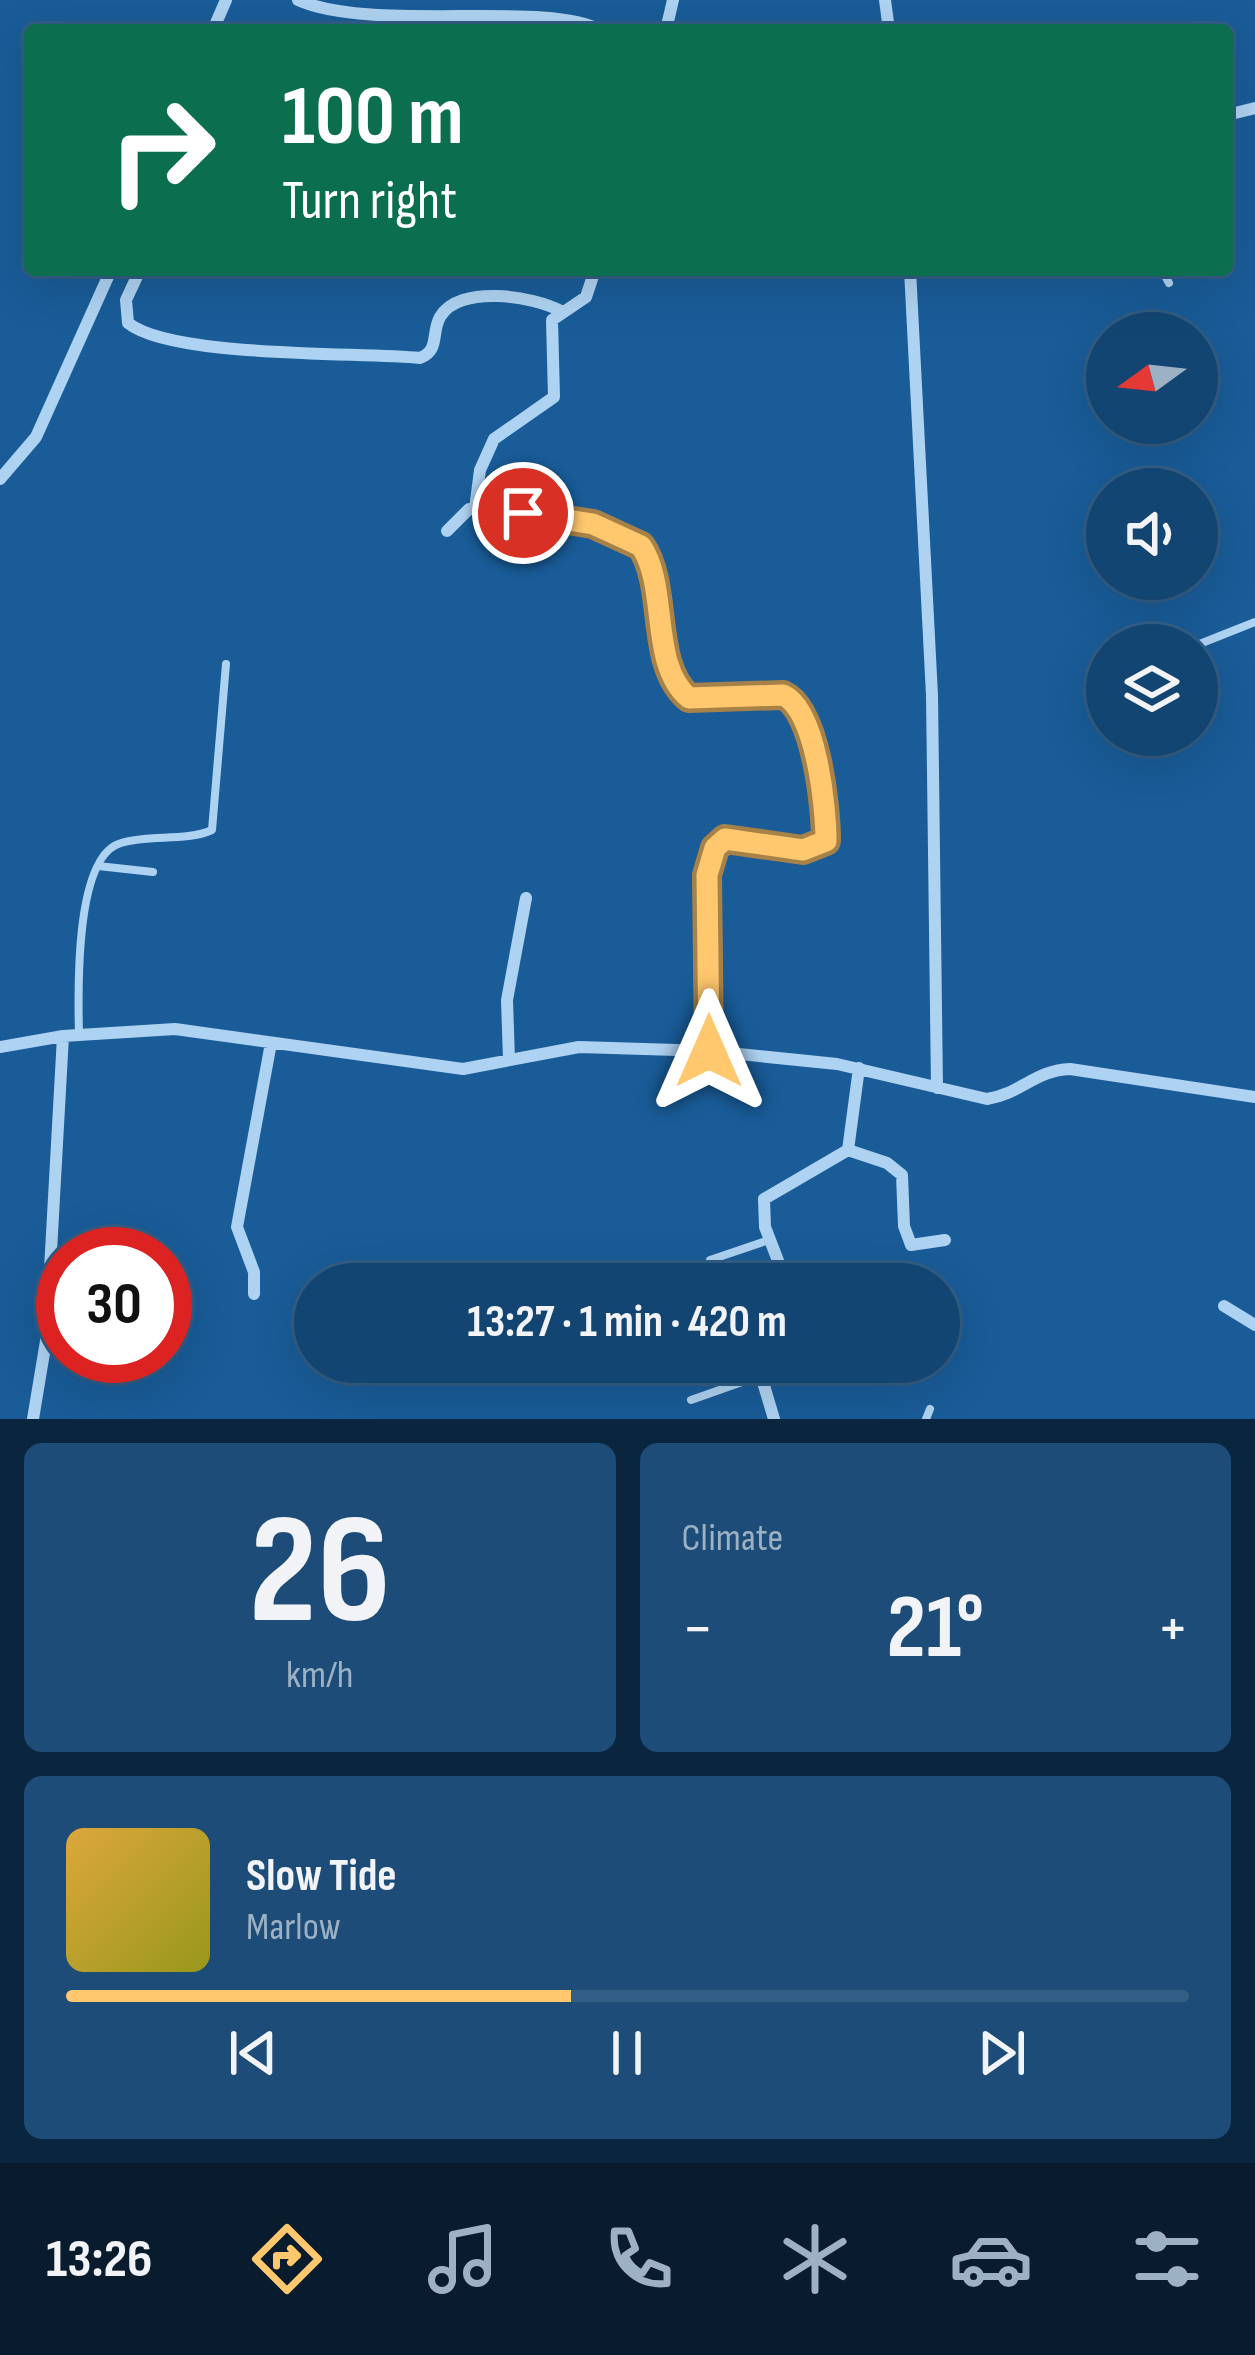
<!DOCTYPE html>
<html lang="en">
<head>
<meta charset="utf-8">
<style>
  :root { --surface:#134572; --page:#1c4c77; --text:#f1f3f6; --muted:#9db1c4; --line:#325d84; --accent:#ffc86e }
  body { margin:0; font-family:"Sofia Sans Condensed",sans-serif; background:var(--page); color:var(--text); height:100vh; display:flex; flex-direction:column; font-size:45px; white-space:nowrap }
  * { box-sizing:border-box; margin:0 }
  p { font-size:39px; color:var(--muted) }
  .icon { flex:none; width:66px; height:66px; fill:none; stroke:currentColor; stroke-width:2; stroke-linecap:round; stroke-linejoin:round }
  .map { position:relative; height:1419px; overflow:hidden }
  .details { display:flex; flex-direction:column; gap:24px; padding:24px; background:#0a263f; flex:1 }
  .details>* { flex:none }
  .banner { position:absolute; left:24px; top:24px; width:1209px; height:252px; border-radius:12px; box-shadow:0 12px 48px #0002,0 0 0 3px var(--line); background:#0b6e4f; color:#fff; overflow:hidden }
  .needle { width:78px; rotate:255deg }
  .buttons { position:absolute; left:1086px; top:312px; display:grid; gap:24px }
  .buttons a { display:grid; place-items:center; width:132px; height:132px; border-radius:50%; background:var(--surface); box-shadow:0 12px 48px #0002,0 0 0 3px var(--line); font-size:60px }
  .speed { position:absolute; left:36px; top:1227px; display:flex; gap:24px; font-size:60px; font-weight:700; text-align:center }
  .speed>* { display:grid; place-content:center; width:156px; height:156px; border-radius:50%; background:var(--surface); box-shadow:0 12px 48px #0002,0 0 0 3px var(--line); line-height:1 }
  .speed .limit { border:18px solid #d22; background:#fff; color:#111 }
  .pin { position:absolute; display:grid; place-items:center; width:102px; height:102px; color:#fff; margin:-51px; border:6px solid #fff; border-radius:50%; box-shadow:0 3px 12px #0007 }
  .me { position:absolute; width:132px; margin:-66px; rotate:0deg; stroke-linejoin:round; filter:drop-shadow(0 0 9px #0008) }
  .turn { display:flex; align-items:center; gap:42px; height:252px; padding:0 60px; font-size:54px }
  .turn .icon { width:156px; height:156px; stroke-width:2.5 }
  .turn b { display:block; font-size:84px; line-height:102px }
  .big { font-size:90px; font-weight:700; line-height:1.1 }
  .details .widget { flex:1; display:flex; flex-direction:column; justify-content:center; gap:18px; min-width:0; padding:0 42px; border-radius:18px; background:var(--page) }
  .details .dial { align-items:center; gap:0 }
  .dial b { font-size:156px; line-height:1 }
  .song { display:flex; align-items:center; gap:36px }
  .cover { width:144px; height:144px; border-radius:18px; background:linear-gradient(135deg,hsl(40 70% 55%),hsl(60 70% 35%)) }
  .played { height:12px; border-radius:6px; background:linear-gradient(90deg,var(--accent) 45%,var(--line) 45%) }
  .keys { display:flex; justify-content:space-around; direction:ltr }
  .heat { display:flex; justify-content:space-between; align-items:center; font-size:66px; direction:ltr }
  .details .tiles { flex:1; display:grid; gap:24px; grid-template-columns:1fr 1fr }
  .widget:last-child { grid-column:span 2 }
  .trip { position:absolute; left:294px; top:1263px; width:666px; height:120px; border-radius:60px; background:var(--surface); box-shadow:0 12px 48px #0002,0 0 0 3px var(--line); font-weight:700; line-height:120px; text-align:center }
  .menu { display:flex; height:192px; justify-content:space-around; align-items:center; background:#081c2e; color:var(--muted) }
  .menu .icon { width:84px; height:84px }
  .menu .on { color:var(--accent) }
  .menu b { font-size:54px; color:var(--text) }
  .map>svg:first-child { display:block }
</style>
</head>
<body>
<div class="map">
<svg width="1255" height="1419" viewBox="0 0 1255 1419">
  <rect width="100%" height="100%" fill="#195c98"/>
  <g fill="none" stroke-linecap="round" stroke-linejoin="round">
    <path stroke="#aed2f1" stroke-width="8" d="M1162,270L1169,283
      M1197,645L1255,622
      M1097,701L1107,696
      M98,866L153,872
      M79,1035C78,995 74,856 121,843C150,834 185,842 212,830L226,664
      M715,1284L710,1260L769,1240
      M691,1400L762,1375
      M926,1419L930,1409"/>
    <path stroke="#aed2f1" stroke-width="12" d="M298,0C372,33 546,0 600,30
      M885,0L889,30
      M213,30L226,0
      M666,30L673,0
      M1227,115L1255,108
      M140,270L126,300L128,323C172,358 355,352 420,358C440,350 431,333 440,317C459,284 533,296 561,311
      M910,270L932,695L937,1088
      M0,479L36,437L111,270
      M475,509L480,470L494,439L554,397L552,320L586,297L595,270
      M447,531L469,509C513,513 632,512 649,562C663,603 663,648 678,689L704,700L783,695L794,699C816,742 826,793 826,841L803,850L725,839L715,847L707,875L709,1051
      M0,1047L63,1036L175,1029L463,1069L579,1047L709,1051L837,1064L987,1099C1020,1094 1036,1070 1070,1069L1255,1097
      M509,1060L507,1000L526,898
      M848,1150L887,1163L902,1175L904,1226L911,1245L945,1240
      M787,1284L765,1227L764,1199L848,1150L859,1068
      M254,1294V1272L237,1227L271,1043
      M1224,1306L1255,1325
      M757,1362L774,1419
      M33,1419L46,1341L63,1036"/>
  </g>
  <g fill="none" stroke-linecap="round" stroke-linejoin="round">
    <g stroke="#a68248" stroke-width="30">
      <path id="route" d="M523,513L593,524L641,546C669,587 649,665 689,698L783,695C816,709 826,807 826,841L803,850L725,839L715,848L707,875L709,1051"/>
    </g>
    <use href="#route" stroke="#ffc86e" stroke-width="21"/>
  </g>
</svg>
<div class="buttons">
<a><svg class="needle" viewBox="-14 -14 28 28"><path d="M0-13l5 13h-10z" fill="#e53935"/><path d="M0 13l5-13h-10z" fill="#9db1c4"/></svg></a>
<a><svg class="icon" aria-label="sound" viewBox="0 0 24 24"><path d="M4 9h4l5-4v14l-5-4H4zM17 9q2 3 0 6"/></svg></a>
<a><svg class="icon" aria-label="layers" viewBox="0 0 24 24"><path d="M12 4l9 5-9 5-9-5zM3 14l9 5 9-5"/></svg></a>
</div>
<div class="speed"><div class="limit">30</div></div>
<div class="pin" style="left:523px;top:513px;background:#d93025"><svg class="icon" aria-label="arrive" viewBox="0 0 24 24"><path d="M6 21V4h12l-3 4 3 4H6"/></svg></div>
<svg class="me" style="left:709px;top:1051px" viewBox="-20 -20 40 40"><path d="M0-17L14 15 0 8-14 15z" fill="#ffc86e" stroke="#fff" stroke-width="4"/></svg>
<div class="trip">13:27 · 1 min · 420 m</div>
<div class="banner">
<div class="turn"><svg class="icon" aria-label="right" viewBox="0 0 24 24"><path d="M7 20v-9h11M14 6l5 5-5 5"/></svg><div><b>100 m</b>Turn right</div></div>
</div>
</div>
<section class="details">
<div class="tiles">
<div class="widget dial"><b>26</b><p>km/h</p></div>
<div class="widget"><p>Climate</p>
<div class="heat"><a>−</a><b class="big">21°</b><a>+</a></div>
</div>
<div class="widget">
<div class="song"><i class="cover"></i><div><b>Slow Tide</b><p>Marlow</p></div></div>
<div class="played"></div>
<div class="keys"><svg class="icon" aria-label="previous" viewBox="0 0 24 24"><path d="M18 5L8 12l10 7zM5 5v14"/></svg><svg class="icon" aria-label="pause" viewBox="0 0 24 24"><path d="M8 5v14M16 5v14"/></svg><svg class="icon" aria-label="next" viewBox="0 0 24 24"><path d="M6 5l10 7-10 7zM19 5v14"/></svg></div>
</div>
</div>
</section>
<nav class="menu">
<b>13:26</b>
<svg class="icon on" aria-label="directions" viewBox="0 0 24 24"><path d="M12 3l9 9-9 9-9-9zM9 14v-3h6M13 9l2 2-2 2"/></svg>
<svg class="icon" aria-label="music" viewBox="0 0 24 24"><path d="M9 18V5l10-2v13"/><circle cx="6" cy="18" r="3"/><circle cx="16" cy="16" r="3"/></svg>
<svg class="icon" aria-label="phone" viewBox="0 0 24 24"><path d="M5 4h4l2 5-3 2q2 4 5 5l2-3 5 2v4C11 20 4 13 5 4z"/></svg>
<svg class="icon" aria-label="climate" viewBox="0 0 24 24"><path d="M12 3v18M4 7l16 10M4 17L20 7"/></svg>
<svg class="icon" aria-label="car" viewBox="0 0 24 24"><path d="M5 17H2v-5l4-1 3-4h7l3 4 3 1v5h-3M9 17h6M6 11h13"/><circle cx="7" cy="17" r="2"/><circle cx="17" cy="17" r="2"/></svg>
<svg class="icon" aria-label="filters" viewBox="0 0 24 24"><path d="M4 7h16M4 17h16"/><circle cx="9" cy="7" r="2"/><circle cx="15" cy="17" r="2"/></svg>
</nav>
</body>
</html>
